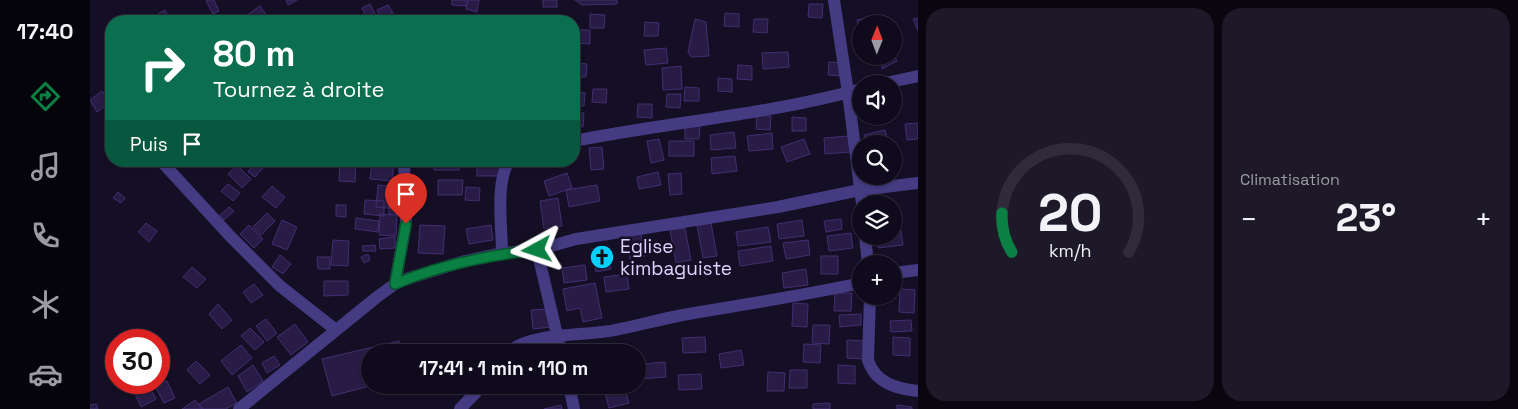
<!DOCTYPE html>
<html lang="fr">
<head>
<meta charset="utf-8">
<style>
  :root { --surface:#100b1c; --page:#1e1929; --text:#f1f3f6; --muted:#9c9ba3; --line:#302b3b; --accent:#0b8043 }
  body { margin:0; font-family:"Space Grotesk",sans-serif; background:var(--page); color:var(--text); height:100vh; display:flex; flex-direction:column; font-size:19px; white-space:nowrap }
  * { box-sizing:border-box; margin:0 }
  p { font-size:16px; color:var(--muted) }
  .icon { flex:none; width:28px; height:28px; fill:none; stroke:currentColor; stroke-width:2; stroke-linecap:round; stroke-linejoin:round }
  .map { position:relative; flex:1; overflow:hidden }
  .panel { display:flex; flex-direction:column; gap:8px; padding:8px; background:#09060f; width:600px }
  .panel>* { flex:none }
  .guide { position:absolute; left:15px; top:15px; width:475px; height:152px; border-radius:20px; box-shadow:0 1px 4px #0004,0 0 0 1px var(--line); background:#0b6e4f; color:#fff; overflow:hidden }
  .needle { width:32px; rotate:1deg }
  .controls { position:absolute; left:762px; top:15px; display:grid; gap:10px }
  .controls a { display:grid; place-items:center; width:50px; height:50px; border-radius:50%; background:var(--surface); box-shadow:0 1px 4px #0004,0 0 0 1px var(--line); font-size:25px }
  .speed { position:absolute; left:15px; top:329px; display:flex; gap:10px; font-size:25px; font-weight:700; text-align:center }
  .speed>* { display:grid; place-content:center; width:65px; height:65px; border-radius:50%; background:var(--surface); box-shadow:0 1px 4px #0004,0 0 0 1px var(--line); line-height:1 }
  .speed .limit { border:8px solid #d22; background:#fff; color:#111 }
  .pin { position:absolute; display:grid; place-items:center; width:42px; height:42px; color:#fff; margin:-51px -21px; border-radius:50% 50% 50% 0; rotate:-45deg; box-shadow:0 0 5px #0007 }
  .pin .icon { rotate:45deg }
  .me { position:absolute; width:55px; margin:-28px; rotate:265deg; stroke-linejoin:round; filter:drop-shadow(0 0 4px #0008) }
  .turn { display:flex; align-items:center; gap:18px; height:105px; padding:0 25px; font-size:22px }
  .turn .icon { width:65px; height:65px; stroke-width:2.5 }
  .turn b { display:block; font-size:35px; line-height:42px }
  .then { display:flex; align-items:center; height:48px; padding:0 25px; background:#0003; gap:10px; font-size:19px }
  .big { font-size:38px; font-weight:800; line-height:1.1 }
  .panel .tile { flex:1; display:flex; flex-direction:column; justify-content:center; gap:8px; min-width:0; padding:0 18px; border-radius:20px; background:var(--page) }
  .panel .dial { align-items:center; gap:0 }
  .dial svg { height:130px; overflow:visible; fill:none; stroke:var(--line); stroke-width:7; stroke-linecap:round; text-anchor:middle }
  .dial text { fill:var(--text); stroke:none }
  .heat { display:flex; justify-content:space-between; align-items:center; font-size:28px; direction:ltr }
  .panel .tiles { flex:1; display:grid; gap:8px; grid-template-columns:repeat(2,1fr) }
  .trip { position:absolute; left:271px; top:344px; width:285px; height:50px; border-radius:25px; background:var(--surface); box-shadow:0 1px 4px #0004,0 0 0 1px var(--line); font-weight:800; line-height:50px; text-align:center }
  main { display:flex; flex:1; min-height:0 }
  .dock { display:flex; flex-direction:column; width:90px; justify-content:space-around; align-items:center; background:#06040b; color:var(--muted) }
  .dock .icon { width:35px; height:35px }
  .dock .on { color:var(--accent) }
  .dock b { font-size:22px; color:var(--text) }
  .map>svg:first-child { display:block }
</style>
</head>
<body>
<main>
<nav class="dock">
<b>17:40</b>
<svg class="icon on" aria-label="directions" viewBox="0 0 24 24"><path d="M12 3l9 9-9 9-9-9zM9 14v-3h6M13 9l2 2-2 2"/></svg>
<svg class="icon" aria-label="music" viewBox="0 0 24 24"><path d="M9 18V5l10-2v13"/><circle cx="6" cy="18" r="3"/><circle cx="16" cy="16" r="3"/></svg>
<svg class="icon" aria-label="phone" viewBox="0 0 24 24"><path d="M5 4h4l2 5-3 2q2 4 5 5l2-3 5 2v4C11 20 4 13 5 4z"/></svg>
<svg class="icon" aria-label="climate" viewBox="0 0 24 24"><path d="M12 3v18M4 7l16 10M4 17L20 7"/></svg>
<svg class="icon" aria-label="car" viewBox="0 0 24 24"><path d="M5 17H2v-5l4-1 3-4h7l3 4 3 1v5h-3M9 17h6M6 11h13"/><circle cx="7" cy="17" r="2"/><circle cx="17" cy="17" r="2"/></svg>
</nav>
<div class="map">
<svg width="828" height="409" viewBox="0 0 828 409">
  <rect width="100%" height="100%" fill="#150f25"/>
  <path fill="#281c46" stroke="#412e71" d="M118,0H124L129,11L123,14L116,1Z
    M196,0H207L198,5Z
    M362,0H376V6L362,5Z
    M378,0H389L387,12L376,9Z
    M453,0H467V7H453Z
    M485,0H527V4L492,5Z
    M280,4L288,19L285,21H278L272,8Z
    M719,4H733L732,18L718,17Z
    M298,5L303,13L291,18L287,10Z
    M170,6L177,16L169,21H161L157,15Z
    M75,10L78,16L71,19L68,14Z
    M635,13L649,14V27L634,26Z
    M500,14L515,15L514,28H500Z
    M787,15L791,24H771V35H769L767,20Z
    M388,18H402V21H388Z
    M828,18V31L823,19Z
    M605,19L616,22L619,56L601,57L598,52Z
    M664,19H678L677,33L663,32Z
    M555,22L569,23L568,36H554Z
    M484,29L486,30V43H484Z
    M486,30H500V44L486,43Z
    M576,48L578,63L556,65L554,50Z
    M698,52L699,67L673,69L672,53Z
    M804,54L807,61L792,69V56H804Z
    M739,62L753,63L752,76L738,75Z
    M484,63L497,64L496,77H484Z
    M648,65L662,66V80L647,79Z
    M591,66L592,89L573,90L572,68Z
    M628,78L642,79V92L628,91Z
    M595,87L609,88V101H594Z
    M503,89H517L516,103L502,102Z
    M12,91L20,103L7,112L0,100Z
    M484,92L495,93L494,106H484Z
    M577,94H591L590,108L576,107Z
    M548,104H562V118L547,117Z
    M484,113H494L493,127L484,126Z
    M667,115L681,116L680,130L666,129Z
    M702,117L716,118V131H702Z
    M828,123V139L817,140L815,124Z
    M595,125L610,126L609,139H595Z
    M795,130L798,143L776,144L774,135Z
    M644,132L646,148L621,150L620,135Z
    M682,133L683,149L659,151L657,136Z
    M758,136L760,152L735,154L734,138Z
    M569,139L574,160L561,163L557,141Z
    M714,139L720,154L697,162L691,147Z
    M579,141H604V156H579Z
    M512,147L514,169L501,170L499,148Z
    M645,156L647,171L622,174L621,158Z
    M250,161H266L265,182L249,181Z
    M282,161H304L302,181L280,179Z
    M344,161H369V170H344Z
    M387,161H411V176H387Z
    M165,162L173,168L165,177L158,172Z
    M147,165L161,179L152,188L138,174Z
    M568,172L571,185L549,189L547,177Z
    M477,173L482,188L459,196L454,181Z
    M591,173L592,194L580,195L578,174Z
    M348,180H373L372,195H348Z
    M138,184L150,193L143,201L131,191Z
    M288,185L310,187L309,209L286,207Z
    M507,185L510,201L479,207L476,190Z
    M182,186L195,197L186,208L172,197Z
    M376,187L390,188L389,201L375,200Z
    M28,192L35,198L31,203L23,198Z
    M468,198L472,226L454,229L450,201Z
    M275,200L294,201V216L274,214Z
    M246,205H256V217L246,216Z
    M299,206L307,207V215L299,214Z
    M139,207L144,211L134,220L130,215Z
    M177,213L185,221L171,235L163,227Z
    M290,214L307,215L306,236L289,235Z
    M266,218L289,221L288,232L265,229Z
    M751,219L752,229L736,232L734,221Z
    M192,220L207,227L197,250L182,244Z
    M712,220L714,236L689,239L687,224Z
    M56,223L67,231L59,242L48,232Z
    M621,223L627,256L613,258L607,226Z
    M159,225L173,239L164,248L150,234Z
    M330,225L355,226L353,254L328,253Z
    M401,225L403,240L379,244L376,229Z
    M678,227L681,242L648,246L646,232Z
    M595,228L601,260L586,263L580,230Z
    M811,230L813,245L788,248L787,236H804V231Z
    M761,233L763,248L739,251L737,236Z
    M551,234L555,256L540,259L536,236Z
    M305,237V248L290,249L289,239Z
    M243,240L259,241L258,266L241,265Z
    M718,240L720,255L696,259L693,243Z
    M285,245L286,251H273L272,246Z
    M681,246L683,261L650,266L648,251Z
    M517,247L521,269L506,272L502,249Z
    M278,254L280,260L274,263L271,257Z
    M190,255L201,264L193,274L182,267Z
    M731,256H748V274H731Z
    M227,257H240V269H228Z
    M495,265L497,280L474,283L472,268Z
    M102,267L116,279L107,288L93,277Z
    M716,269L718,285L694,288L692,273Z
    M537,274L539,289L516,292L514,277Z
    M234,281H258V295L234,296Z
    M505,283L512,318L493,322L490,308L477,311L473,289Z
    M164,284L173,295L161,303L153,292Z
    M810,289L825,290L824,313L809,312Z
    M745,293H762L761,311H744Z
    M703,303L718,304L717,327L702,326Z
    M128,304L142,320L132,329L119,314Z
    M460,309L462,327L443,329L441,310Z
    M771,314V325L750,327L749,315Z
    M176,319L187,333L177,341L166,326Z
    M821,320L822,331L801,332L800,321Z
    M205,324L218,342L201,355L187,337Z
    M723,325H740L739,344L722,343Z
    M160,328L174,342L165,350L151,336Z
    M615,337L616,352L593,353L592,338Z
    M803,337L820,338V356L803,355Z
    M757,340L774,341V359L757,358Z
    M309,341L311,352H280V385H283L242,396L232,359Z
    M714,344L731,345L730,363L713,362Z
    M151,345L162,358L142,375L131,361Z
    M541,347V352H518V349Z
    M456,348L457,352H438Z
    M651,350L654,365L631,368L629,354Z
    M184,356L190,365L177,373L172,363Z
    M106,361L120,375L110,384L97,370Z
    M575,362L576,377L553,379L552,364Z
    M163,365L173,381L157,392L148,376Z
    M748,365L765,366V384L748,383Z
    M700,370H717V388H699Z
    M678,372L695,373L694,391H677Z
    M611,374L612,389L589,390L588,375Z
    M77,381L85,398L74,403L65,386Z
    M513,385H534L539,403L519,408Z
    M59,386L66,399L51,407L45,394Z
    M138,387L147,403L136,409H113L109,404Z
    M105,400L112,409H92Z
    M740,403V409H723V404Z
    M6,404L8,409H0V405Z
    M471,405L472,409H454Z
    M807,405L822,407V409H807Z"/>
  <g fill="none" stroke-linecap="round" stroke-linejoin="round">
    <path stroke="#443b83" stroke-width="12" d="M744,0L758,93L772,204
      M791,84L828,76
      M484,141C579,122 677,115 771,89
      M71,161L140,236L190,286L246,330
      M775,236L778,264
      M447,250L471,352
      M412,253C412,228 405,183 419,161
      M804,273L828,270
      M305,284L316,223L314,161
      M780,296L778,360C785,383 807,389 828,391
      M419,352C439,332 498,336 525,330C546,326 567,320 588,316C649,305 711,296 771,283
      M479,385L484,409
      M149,409L287,297L305,284L316,279L375,261L412,253L447,250L486,239L688,207L770,190L828,183
      M370,409L393,385"/>
  </g>
  <g fill="none" stroke-linecap="round" stroke-linejoin="round">
    <g stroke="#07532c" stroke-width="12">
      <path id="route" d="M316,224L305,284C350,265 399,255 447,250"/>
    </g>
    <use href="#route" stroke="#0b8043" stroke-width="9"/>
  </g>
  <defs>
    <g id="church-disc" transform="scale(1.25)"><circle r="9.5" fill="#04cefa" stroke="#150f25"/><path d="M-1.2-6h2.4v3.5h3.3v2.4h-3.3V6h-2.4V-.1h-3.3v-2.4h3.3Z" fill="#111"/></g>
  </defs>
  <g fill-rule="evenodd">
    <use href="#church-disc" x="512" y="257"/>
  </g>
  <g text-anchor="middle" stroke-width="5" stroke-linejoin="round" paint-order="stroke">
    <g font-size="19" fill="#dcd4fe" stroke="#150f25" text-anchor="start">
      <text x="530" y="253">Eglise<tspan x="530" dy="22">kimbaguiste</tspan></text>
    </g>
  </g>
</svg>
<div class="controls">
<a><svg class="needle" viewBox="-14 -14 28 28"><path d="M0-13l5 13h-10z" fill="#e53935"/><path d="M0 13l5-13h-10z" fill="#9c9ba3"/></svg></a>
<a><svg class="icon" aria-label="sound" viewBox="0 0 24 24"><path d="M4 9h4l5-4v14l-5-4H4zM17 9q2 3 0 6"/></svg></a>
<a><svg class="icon" aria-label="search" viewBox="0 0 24 24"><circle cx="10" cy="10" r="6"/><path d="M15 15l6 6"/></svg></a>
<a><svg class="icon" aria-label="layers" viewBox="0 0 24 24"><path d="M12 4l9 5-9 5-9-5zM3 14l9 5 9-5"/></svg></a>
<a>+</a>
</div>
<div class="speed"><div class="limit">30</div></div>
<div class="pin" style="left:316px;top:224px;background:#d93025"><svg class="icon" aria-label="arrive" viewBox="0 0 24 24"><path d="M6 21V4h12l-3 4 3 4H6"/></svg></div>
<svg class="me" style="left:447px;top:250px" viewBox="-20 -20 40 40"><path d="M0-17L14 15 0 8-14 15z" fill="#0b8043" stroke="#fff" stroke-width="4"/></svg>
<div class="trip">17:41 · 1 min · 110 m</div>
<div class="guide">
<div class="turn"><svg class="icon" aria-label="right" viewBox="0 0 24 24"><path d="M7 20v-9h11M14 6l5 5-5 5"/></svg><div><b>80 m</b>Tournez à droite</div></div>
<div class="then">Puis<svg class="icon" aria-label="arrive" viewBox="0 0 24 24"><path d="M6 21V4h12l-3 4 3 4H6"/></svg></div>
</div>
</div>
<section class="panel">
<div class="tiles">
<div class="tile dial"><svg viewBox="0 0 100 80">
<path d="M14 69A42 42 0 1 1 86 69"/>
<path d="M14 69A42 42 0 0 1 8 45" stroke="#0b8043"/>
<text x="50" y="56" font-size="32" font-weight="700">20</text>
<text x="50" y="72" font-size="11">km/h</text>
</svg></div>
<div class="tile"><p>Climatisation</p>
<div class="heat"><a>−</a><b class="big">23°</b><a>+</a></div>
</div>
</div>
</section>
</main>
</body>
</html>
